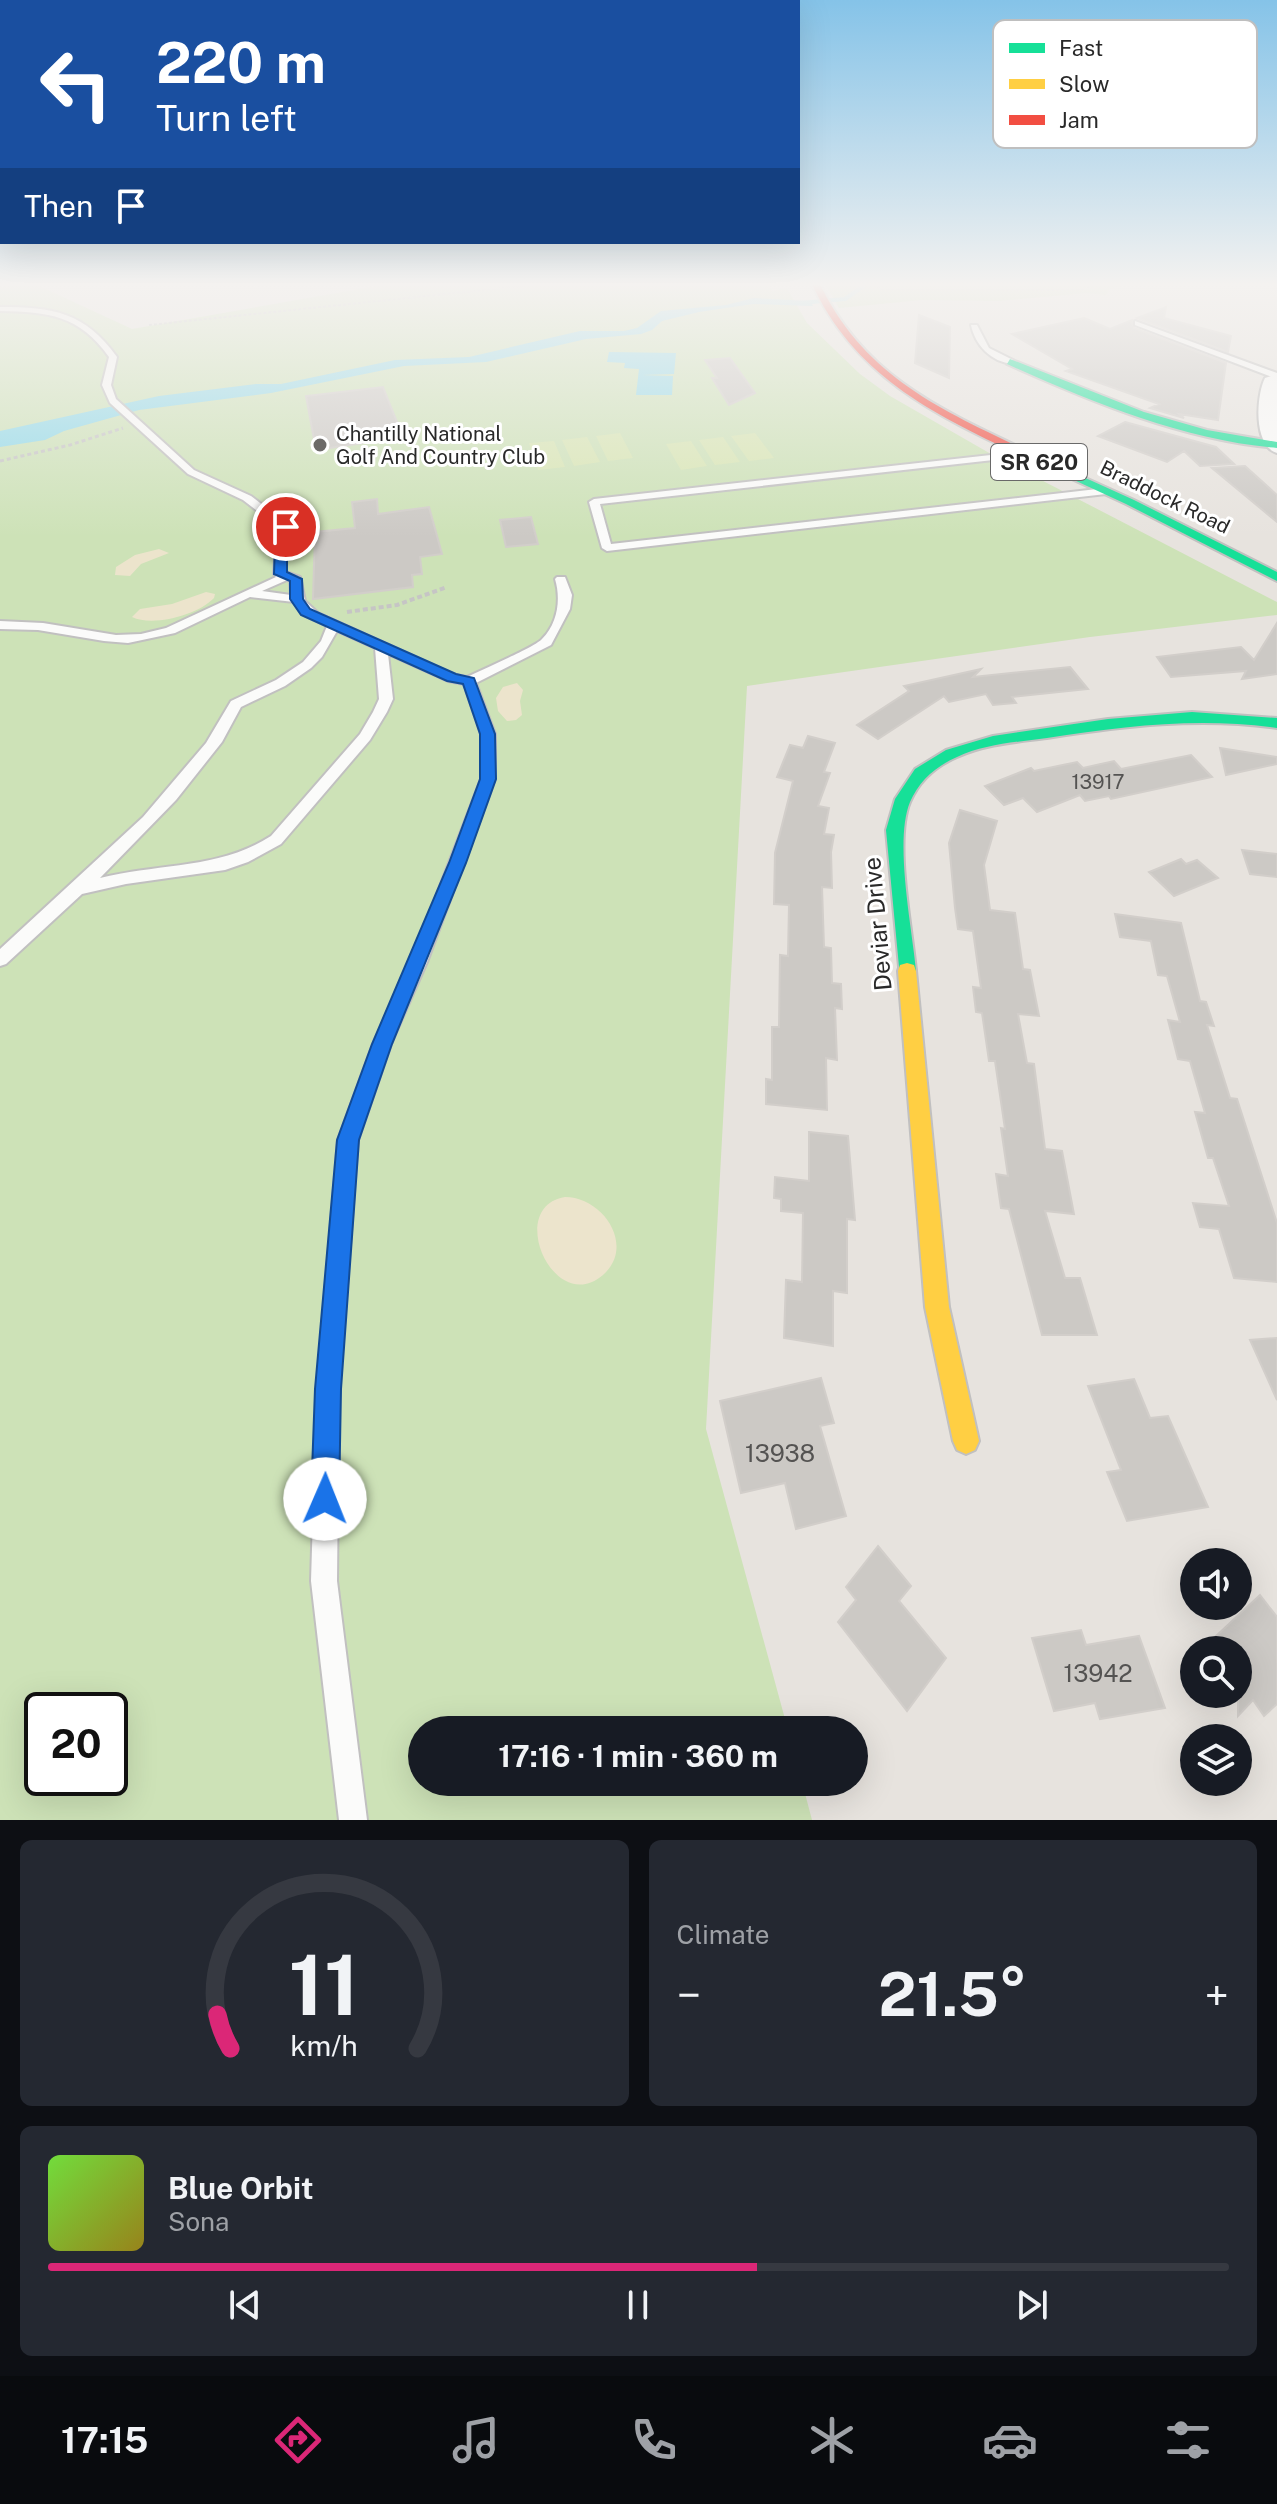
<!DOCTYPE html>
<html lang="en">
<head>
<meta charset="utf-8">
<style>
  :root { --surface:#171b24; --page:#242831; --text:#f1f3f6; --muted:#9ea1a6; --line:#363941; --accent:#db2777 }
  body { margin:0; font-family:"Public Sans",sans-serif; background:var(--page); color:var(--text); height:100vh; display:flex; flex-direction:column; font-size:30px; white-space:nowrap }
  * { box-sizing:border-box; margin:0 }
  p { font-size:26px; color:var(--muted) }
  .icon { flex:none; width:44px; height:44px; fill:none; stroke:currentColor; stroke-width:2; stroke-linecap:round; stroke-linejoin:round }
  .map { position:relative; height:1820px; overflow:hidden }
  .side { display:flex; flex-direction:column; gap:20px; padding:20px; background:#0d0f14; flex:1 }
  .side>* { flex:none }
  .guide { position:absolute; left:0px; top:0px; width:800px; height:244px; box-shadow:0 8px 32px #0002; background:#1a4fa0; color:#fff; overflow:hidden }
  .buttons { position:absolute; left:1180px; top:1548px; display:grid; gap:16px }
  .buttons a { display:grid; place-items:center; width:72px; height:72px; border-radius:50%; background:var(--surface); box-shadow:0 8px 32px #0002; font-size:40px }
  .speed { position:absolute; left:24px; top:1692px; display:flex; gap:16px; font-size:40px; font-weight:700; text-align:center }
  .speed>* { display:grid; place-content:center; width:104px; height:104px; border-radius:50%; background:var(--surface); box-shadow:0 8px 32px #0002; line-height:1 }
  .speed .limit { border:4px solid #111; border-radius:12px; background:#fff; color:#111 }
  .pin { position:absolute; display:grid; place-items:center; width:68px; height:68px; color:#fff; margin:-34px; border:4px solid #fff; border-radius:50%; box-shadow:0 2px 8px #0007 }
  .me { position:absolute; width:88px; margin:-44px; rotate:1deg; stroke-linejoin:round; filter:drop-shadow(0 0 6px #0008) }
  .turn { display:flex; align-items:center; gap:28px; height:168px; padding:0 24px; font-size:36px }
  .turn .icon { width:104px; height:104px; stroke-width:2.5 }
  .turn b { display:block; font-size:56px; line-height:68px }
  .then { display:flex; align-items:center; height:76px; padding:0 24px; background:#0003; gap:16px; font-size:30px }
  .big { font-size:60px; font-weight:700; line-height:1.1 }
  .side .card { flex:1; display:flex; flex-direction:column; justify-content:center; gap:12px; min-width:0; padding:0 28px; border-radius:12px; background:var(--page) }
  .side .dial { align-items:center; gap:0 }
  .dial svg { height:208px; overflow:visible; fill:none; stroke:var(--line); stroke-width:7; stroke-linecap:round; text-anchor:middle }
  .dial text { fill:var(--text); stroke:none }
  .song { display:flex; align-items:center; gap:24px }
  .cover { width:96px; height:96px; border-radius:12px; background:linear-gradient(135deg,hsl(100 70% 55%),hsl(50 70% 35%)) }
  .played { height:8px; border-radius:4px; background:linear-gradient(90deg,var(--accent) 60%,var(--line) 60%) }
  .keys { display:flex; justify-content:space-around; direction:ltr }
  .heat { display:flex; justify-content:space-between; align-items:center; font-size:44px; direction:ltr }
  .side .tiles { flex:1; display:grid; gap:20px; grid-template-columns:1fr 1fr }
  .card:last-child { grid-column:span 2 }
  .trip { position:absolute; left:408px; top:1716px; width:460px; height:80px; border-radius:40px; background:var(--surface); box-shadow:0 8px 32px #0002; font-weight:700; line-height:80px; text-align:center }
  .dock { display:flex; height:128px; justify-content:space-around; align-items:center; background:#090b0e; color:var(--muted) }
  .dock .icon { width:56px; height:56px }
  .dock .on { color:var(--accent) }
  .dock b { font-size:36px; color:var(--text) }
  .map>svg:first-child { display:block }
</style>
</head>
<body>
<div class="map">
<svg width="1277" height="1820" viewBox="0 0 1277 1820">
  <rect width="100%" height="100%" fill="#e7e3de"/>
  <path fill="#cde2b7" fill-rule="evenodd" d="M399,282H768L772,291L787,288L807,323L860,374L890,396L991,454L1277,602V615L1090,637L747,686L706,1429L788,1730H422V1782H802L812,1820H0V287L35,284L132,329ZM42,1710H110V1778H42Z
    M824,282H1152L1110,288L1106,295L1086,293L999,301L922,300L839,308Z"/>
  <path fill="#ece4cc" d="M159,549L169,553L141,564L130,576L115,575L116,567L135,555Z
    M206,592L215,594L214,598C198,615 153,627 132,617L140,609L172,604Z
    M517,683L523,690L520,701L522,715L516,720L507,721L498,711L496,698L503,687Z
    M565,1197C603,1197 636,1246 603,1275C554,1317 505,1207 565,1197Z"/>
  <path fill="#d8e6b4" d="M620,433L633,458L608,461L596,436Z
    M755,433L774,458L749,461L731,436Z
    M587,437L600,462L574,466L562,440Z
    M723,437L740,462L715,465L699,440Z
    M554,441L565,467L538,470L529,443Z
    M691,441L707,466L681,470L666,444Z"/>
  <path fill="#92dae9" d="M754,298L810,301L813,306L753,304L699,312L662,321L652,330L641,334L586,339L486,362L404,366L271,393L139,410L64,431L45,440L0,447V431L159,396L256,384H281L395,360L469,357L580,331H624L637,328L661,311L726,305Z
    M609,352L676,353L674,374L642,375L673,376L672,395H636L639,369L624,368L625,363L607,362Z"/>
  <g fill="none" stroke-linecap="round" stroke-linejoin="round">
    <path stroke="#92dae9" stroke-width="4" d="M800,303L845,299L869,282"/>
  </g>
  <path fill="#ccc9c5" stroke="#d2ceca" stroke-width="2" d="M1166,307L1164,318L1231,336L1228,352L1137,318Z
    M919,315L950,327L949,378L915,363Z
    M1084,318L1110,329L1132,320L1134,328L1226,363L1218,420L1179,414L1184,418L1150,408L1159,404L1066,371L1072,369L1012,334Z
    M730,358L755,393L729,405L712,378H717L705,360Z
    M383,387L403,437L316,450L306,396Z
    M1125,422L1216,447L1234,464L1200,466L1184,451L1167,462L1098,436Z
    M1245,466L1277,495V522L1212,468Z
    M377,499L378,514L429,507L442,554L420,557L422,574L412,575L413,587L313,599L315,532L355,528L352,502Z
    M531,517L538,544L506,547L500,520Z
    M1277,623V674L1242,679L1246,671L1171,677L1157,657L1241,647L1254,660Z
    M1070,667L1088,689L1012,697L1016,703L993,705L986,694L949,702L944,696L878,739L857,725L909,691L904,686L981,669L973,677Z
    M808,736L835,743L824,772L830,773L818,806L829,808L824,834L834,835L831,852L832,888L822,887L824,947L831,948L832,983L841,984L842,1009L835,1008L837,1060L826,1058L827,1110L766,1104V1079L772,1080V1027H779L780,955L788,956L789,905L774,904L775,853L793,781L777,777L790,745L803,748Z
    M1220,748L1277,757V764L1226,775Z
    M1191,755L1212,777L1111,799L1109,796L1085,801L1080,795L1037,812L1023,798L1004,805L985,786L1031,768L1034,771L1077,762L1083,768L1114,761L1121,769Z
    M960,810L997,821L984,865L990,910L1015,913L1023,969L1030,970L1039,1016L1018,1014L1027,1063L1034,1064L1045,1149L1062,1151L1074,1214L1045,1211L1065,1278H1080L1097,1335H1042L1009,1209L1001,1208L996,1174L1008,1176L1001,1128L1005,1129L995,1061H989L982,1013L976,1012L973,987L981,988L973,931L958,929L955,908L949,843Z
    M1242,850L1277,854V877L1250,874Z
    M1181,859L1186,864L1197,860L1218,878L1174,896L1149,872Z
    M1115,914L1181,923L1200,1001L1206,1002L1214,1026L1207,1025L1230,1098L1237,1099L1277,1223V1282L1234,1278L1219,1229L1200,1227L1193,1203L1229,1206L1213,1158H1208L1195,1112L1205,1113L1190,1061L1178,1059L1168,1020L1180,1022L1167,976L1158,975L1151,941L1120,937Z
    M809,1132L848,1136L855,1220L847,1219V1293L833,1291V1346L784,1338L786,1280L802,1282L803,1213L781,1211V1199L774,1198L775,1177L809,1181Z
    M1277,1338V1400L1250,1340Z
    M821,1378L834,1423L820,1426L846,1516L796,1529L785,1483L741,1493L720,1401Z
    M1134,1379L1150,1418L1168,1416L1208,1507L1127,1521L1107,1472L1121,1470L1088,1386Z
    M878,1546L911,1586L899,1601L946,1658L907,1711L838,1622L856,1600L846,1587Z
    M1260,1595L1277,1617V1704L1264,1716L1253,1700L1238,1716V1650H1201Z
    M1081,1630L1086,1645L1139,1636L1165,1708L1100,1719L1095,1703L1054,1711L1032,1638Z"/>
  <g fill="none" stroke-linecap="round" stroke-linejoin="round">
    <g stroke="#c1c0c0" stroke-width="4">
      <path id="lane" d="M0,307C53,307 85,312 117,357L111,385L116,399L194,470L251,496L295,530L296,532L286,543V572L300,577L305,601L318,613L455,675L467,677C481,670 535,647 542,639C558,623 561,599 555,579L557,577H565L572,595L570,609L551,645L476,683L495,734V779L427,962L391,1044L358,1140L339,1389L337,1581L367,1820H339L311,1581L317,1389L338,1140L373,1044L411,962L481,779V734L464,684L448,681L388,654L393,699L387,712L370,740L281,844L248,862L225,870L126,884L82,894L6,964L0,966V949L143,817L206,743L231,701L276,680L303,662L321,641L327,626L304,615L294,602L250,597L175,633L128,643L104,641L38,630L0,629V621L43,623L116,635L141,634L166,628L276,577L274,574L276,542L285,532L243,500L188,474L110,403L102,385L109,357C79,315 49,312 0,311ZM287,580L290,581L291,595L262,591ZM337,631L375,648L379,699L373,712L360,734L271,836C218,870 158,863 100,878L176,800L222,742L241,707L285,686L311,668L322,657Z
        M1135,321L1277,373V379L1135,325Z
        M971,325H977L989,348L1013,360V364C991,362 975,345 971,325Z
        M1026,451L1031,454L1029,456L600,504L611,544L1106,488L1111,491L1106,494L607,551L602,548L589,502L594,499Z"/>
    </g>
    <g stroke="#c1c0c0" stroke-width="4">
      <path id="street" d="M1277,374V453C1253,446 1256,396 1265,378Z"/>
    </g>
    <g stroke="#c1c0c0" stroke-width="4">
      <path id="fast" d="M1010,359L1144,412L1207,430L1277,442V448C1183,440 1092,402 1007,364Z
        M1026,451L1134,500L1277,572V581L1126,504L1022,456V452Z
        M1192,712L1277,718V728C1199,717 1124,726 1047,738C1017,742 985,744 957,757C936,766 919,781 910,802C894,841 912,927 916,971L914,977L907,979L900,977L886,830L895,799L915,769L946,750L993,736L1108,719Z"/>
    </g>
    <g stroke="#c1c0c0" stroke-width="4">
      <path id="slow" d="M907,963L914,965L916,971L949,1307L979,1441L975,1450L966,1454L957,1450L953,1441L925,1307L898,971L900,965Z"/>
    </g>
    <g stroke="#c1c0c0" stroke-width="4">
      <path id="jam" d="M811,282H819C863,376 941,410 1030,452V456H1022C933,414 854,376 811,282Z"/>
    </g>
    <path stroke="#c6c5c5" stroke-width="2" stroke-dasharray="3 2" stroke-linecap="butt" d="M868,282L881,289L1056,290L1081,289L1111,282
      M149,325L560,282"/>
    <path stroke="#c6c5c5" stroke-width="3" stroke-dasharray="4 3" stroke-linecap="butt" d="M0,461L70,445L123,428"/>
    <path stroke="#c6c5c5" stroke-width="4" stroke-dasharray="5 3" stroke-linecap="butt" d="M347,612L397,605L447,587"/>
    <use href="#lane" fill="#fbfbfa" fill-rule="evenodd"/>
    <use href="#street" fill="#fbfbfa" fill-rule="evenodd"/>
    <use href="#fast" fill="#16e098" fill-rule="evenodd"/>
    <use href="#slow" fill="#ffcf43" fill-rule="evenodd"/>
    <use href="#jam" fill="#f24e42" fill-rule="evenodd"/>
  </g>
  <linearGradient id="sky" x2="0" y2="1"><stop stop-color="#85c3e8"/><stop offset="0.53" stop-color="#f4f2f0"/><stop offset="1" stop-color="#f4f2f0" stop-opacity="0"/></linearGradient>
  <rect width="1277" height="537" fill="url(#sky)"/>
  <path fill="#1a73e8" stroke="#114b97" stroke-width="2" d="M286,523L297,532L287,542V572L302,579L303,599L310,609L456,674L474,678L495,734L496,779L466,863L392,1044L359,1140L341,1389L339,1499L335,1508L325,1512L315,1508L311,1499L315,1389L337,1140L372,1044L449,863L480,779V734L463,684L447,681L301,615L290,599V581L274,574L275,542L284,532L280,527Z"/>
  <circle fill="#6c6a68" stroke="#fff" stroke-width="3" cx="320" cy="445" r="8"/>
  <g text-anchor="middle" stroke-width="6" stroke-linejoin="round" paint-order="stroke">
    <g font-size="20" fill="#292929" stroke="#fff" text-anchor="start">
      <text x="336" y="441">Chantilly National<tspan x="336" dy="23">Golf And Country Club</tspan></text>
    </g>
    <g font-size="20" fill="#292929" stroke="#fff">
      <text transform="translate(1165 497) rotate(26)" y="7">Braddock Road</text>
    </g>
    <g font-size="20" fill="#545352">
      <text x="1098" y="789">13917</text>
    </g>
    <rect fill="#fff" stroke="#696969" stroke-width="2" x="991" y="444" width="96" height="36" rx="6"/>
    <g font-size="22" font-weight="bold" fill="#292929">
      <text x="1039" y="470">SR 620</text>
    </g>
    <g font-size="24" fill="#292929" stroke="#fff">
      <text transform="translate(878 924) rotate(-95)" y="8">Deviar Drive</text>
    </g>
    <g font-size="24" fill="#545352">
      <text x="780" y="1462">13938</text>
      <text x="1098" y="1682">13942</text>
    </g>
  </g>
  <rect x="993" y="20" width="264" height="128" rx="12" fill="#fff" stroke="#bfbfbf" stroke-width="2"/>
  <rect x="1009" y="43" width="36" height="10" fill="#16e098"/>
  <rect x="1009" y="79" width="36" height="10" fill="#ffcf43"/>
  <rect x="1009" y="115" width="36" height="10" fill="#f24e42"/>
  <g font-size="22" fill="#292929">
    <text x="1059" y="56">Fast</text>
    <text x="1059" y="92">Slow</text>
    <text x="1059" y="128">Jam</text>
  </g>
</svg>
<div class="buttons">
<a><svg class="icon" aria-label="sound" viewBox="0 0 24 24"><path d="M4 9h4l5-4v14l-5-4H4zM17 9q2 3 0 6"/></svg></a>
<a><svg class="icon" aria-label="search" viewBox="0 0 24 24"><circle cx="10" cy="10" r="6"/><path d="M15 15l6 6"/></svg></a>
<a><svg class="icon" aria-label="layers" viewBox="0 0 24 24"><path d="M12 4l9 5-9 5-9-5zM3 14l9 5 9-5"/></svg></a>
</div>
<div class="speed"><div class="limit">20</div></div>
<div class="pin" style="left:286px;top:527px;background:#d93025"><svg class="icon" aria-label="arrive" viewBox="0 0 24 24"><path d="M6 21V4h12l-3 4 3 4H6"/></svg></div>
<svg class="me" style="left:325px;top:1499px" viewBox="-20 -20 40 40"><circle r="19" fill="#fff"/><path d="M0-13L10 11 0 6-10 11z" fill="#1a73e8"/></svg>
<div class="trip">17:16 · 1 min · 360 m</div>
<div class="guide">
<div class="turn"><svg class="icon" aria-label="left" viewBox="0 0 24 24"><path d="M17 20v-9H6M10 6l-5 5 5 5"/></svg><div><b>220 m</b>Turn left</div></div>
<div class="then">Then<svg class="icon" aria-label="arrive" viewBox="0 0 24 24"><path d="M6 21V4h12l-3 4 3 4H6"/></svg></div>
</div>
</div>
<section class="side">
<div class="tiles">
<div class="card dial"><svg viewBox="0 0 100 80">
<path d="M14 69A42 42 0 1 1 86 69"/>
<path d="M14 69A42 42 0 0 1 9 56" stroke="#db2777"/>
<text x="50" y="56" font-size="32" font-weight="700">11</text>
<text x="50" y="72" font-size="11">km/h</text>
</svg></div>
<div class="card"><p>Climate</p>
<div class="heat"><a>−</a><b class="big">21.5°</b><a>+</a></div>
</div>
<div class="card">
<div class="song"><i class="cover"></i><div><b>Blue Orbit</b><p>Sona</p></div></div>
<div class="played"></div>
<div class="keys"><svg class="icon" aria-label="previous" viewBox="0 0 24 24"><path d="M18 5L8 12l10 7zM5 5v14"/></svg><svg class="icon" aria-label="pause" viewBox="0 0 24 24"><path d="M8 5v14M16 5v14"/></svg><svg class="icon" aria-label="next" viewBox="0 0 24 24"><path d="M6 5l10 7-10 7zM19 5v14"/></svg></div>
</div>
</div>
</section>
<nav class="dock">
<b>17:15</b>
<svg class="icon on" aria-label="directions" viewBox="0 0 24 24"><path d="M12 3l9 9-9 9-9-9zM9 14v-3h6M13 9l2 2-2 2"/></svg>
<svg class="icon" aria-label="music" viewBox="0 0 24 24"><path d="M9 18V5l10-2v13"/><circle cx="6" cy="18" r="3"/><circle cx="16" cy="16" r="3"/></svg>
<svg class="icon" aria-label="phone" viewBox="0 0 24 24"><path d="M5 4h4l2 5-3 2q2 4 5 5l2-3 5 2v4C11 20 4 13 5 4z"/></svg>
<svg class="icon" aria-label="climate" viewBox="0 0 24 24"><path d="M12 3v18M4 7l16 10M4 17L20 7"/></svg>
<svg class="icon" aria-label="car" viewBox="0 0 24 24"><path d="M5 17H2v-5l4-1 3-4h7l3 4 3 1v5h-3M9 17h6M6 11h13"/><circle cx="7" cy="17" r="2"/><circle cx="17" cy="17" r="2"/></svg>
<svg class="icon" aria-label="filters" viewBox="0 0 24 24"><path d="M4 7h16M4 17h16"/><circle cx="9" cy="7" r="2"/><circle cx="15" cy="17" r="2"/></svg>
</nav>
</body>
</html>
